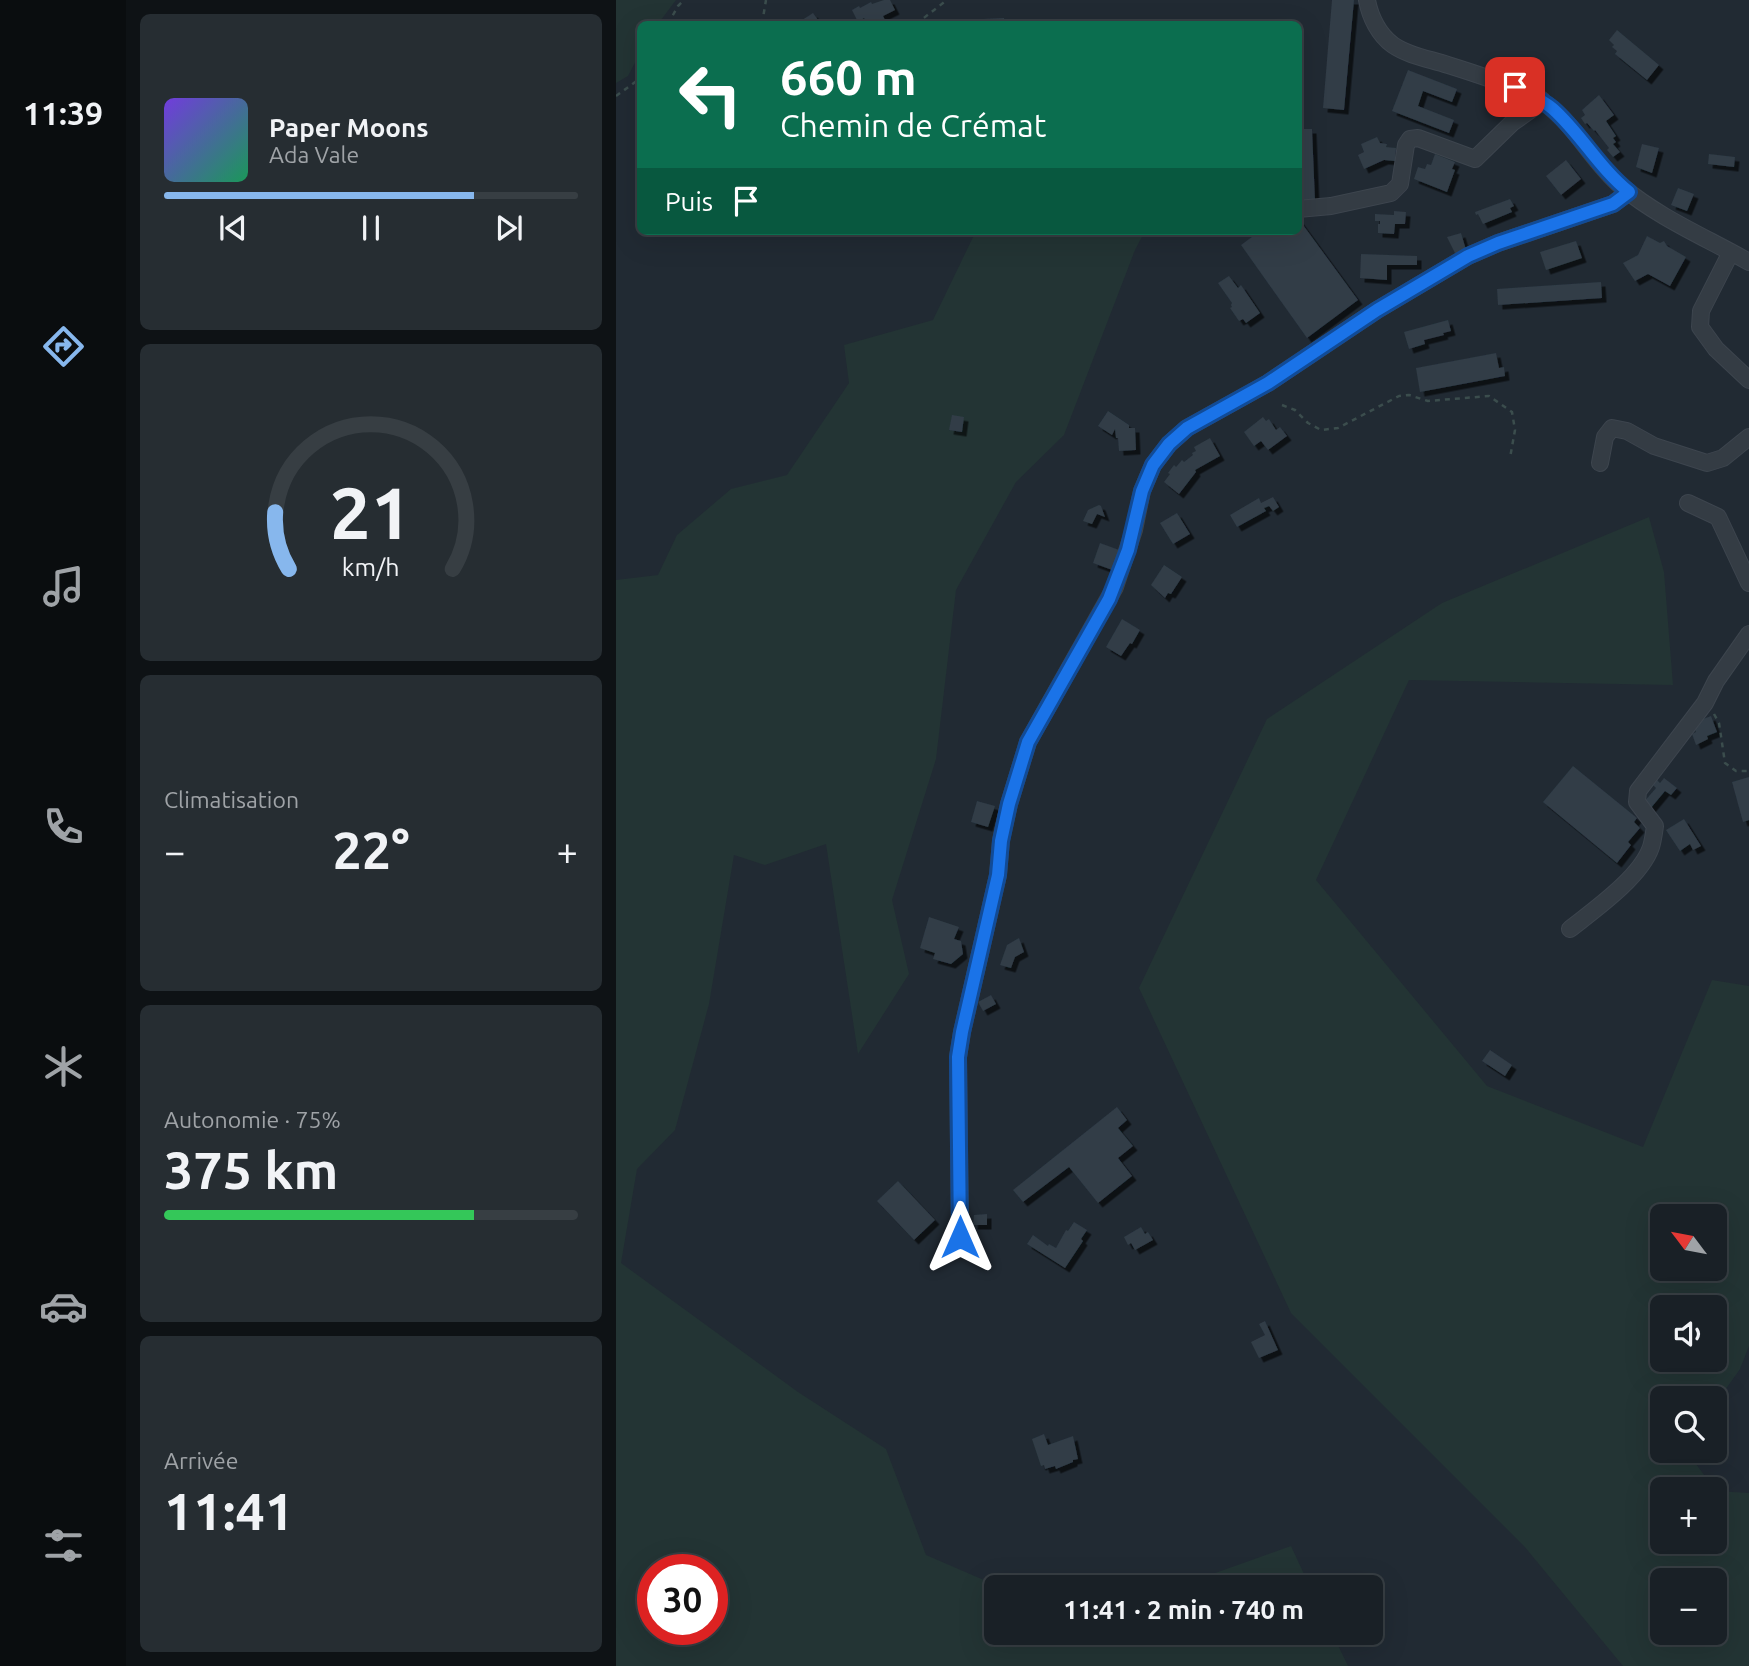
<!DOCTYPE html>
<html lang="fr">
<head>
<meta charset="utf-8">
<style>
  :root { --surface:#192026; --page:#262d32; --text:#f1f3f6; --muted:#9fa3a7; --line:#373e43; --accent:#87b7ed }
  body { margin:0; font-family:Ubuntu,sans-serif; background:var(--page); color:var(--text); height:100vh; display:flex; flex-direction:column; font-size:26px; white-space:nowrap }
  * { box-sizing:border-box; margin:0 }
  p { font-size:23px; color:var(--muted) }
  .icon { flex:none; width:38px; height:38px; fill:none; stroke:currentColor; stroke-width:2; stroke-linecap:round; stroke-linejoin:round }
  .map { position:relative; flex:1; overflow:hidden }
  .panel { display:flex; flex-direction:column; gap:14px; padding:14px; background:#0e1215; width:490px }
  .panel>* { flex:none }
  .hud { position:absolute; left:21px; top:21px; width:665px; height:214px; border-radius:10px; box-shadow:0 7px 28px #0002,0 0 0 2px var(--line); background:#0b6e4f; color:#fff; overflow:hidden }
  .needle { width:46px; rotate:302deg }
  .fabs { position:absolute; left:1034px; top:1204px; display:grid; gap:14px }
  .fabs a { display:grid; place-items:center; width:77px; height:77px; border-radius:10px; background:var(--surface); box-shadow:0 7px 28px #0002,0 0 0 2px var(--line); font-size:35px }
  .speed { position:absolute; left:21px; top:1554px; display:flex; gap:14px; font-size:35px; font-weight:700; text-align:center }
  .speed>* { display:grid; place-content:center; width:91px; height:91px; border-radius:50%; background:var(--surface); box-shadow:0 7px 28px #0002,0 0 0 2px var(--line); line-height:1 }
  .speed .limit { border:10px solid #d22; background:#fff; color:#111 }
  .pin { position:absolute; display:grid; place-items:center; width:60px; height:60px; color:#fff; margin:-30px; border-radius:14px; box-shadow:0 4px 10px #0006 }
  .me { position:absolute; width:77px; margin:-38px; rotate:0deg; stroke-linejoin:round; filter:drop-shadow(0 0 5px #0008) }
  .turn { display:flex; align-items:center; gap:24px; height:147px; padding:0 28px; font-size:32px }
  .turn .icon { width:91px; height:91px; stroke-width:2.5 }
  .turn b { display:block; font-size:49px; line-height:60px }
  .then { display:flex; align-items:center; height:66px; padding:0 28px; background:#0003; gap:14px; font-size:26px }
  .big { font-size:52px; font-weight:600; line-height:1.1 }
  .panel .card { flex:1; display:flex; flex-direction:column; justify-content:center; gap:10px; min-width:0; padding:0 24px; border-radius:10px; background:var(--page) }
  .panel .dial { align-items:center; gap:0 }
  .dial svg { height:182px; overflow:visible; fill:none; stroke:var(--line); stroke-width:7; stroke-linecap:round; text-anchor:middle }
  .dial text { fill:var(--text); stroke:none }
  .song { display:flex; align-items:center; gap:21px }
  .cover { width:84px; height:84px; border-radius:10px; background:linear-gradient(135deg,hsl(260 70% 55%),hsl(150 70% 35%)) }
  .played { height:7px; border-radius:4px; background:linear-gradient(90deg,var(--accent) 75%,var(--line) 75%) }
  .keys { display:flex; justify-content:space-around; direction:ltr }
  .heat { display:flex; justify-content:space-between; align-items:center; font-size:38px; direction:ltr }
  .charge { height:10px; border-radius:5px; background:linear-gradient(90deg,#34c759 75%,var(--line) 0) }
  .trip { position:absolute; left:368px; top:1575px; width:399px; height:70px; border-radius:10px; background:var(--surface); box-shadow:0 7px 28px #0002,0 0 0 2px var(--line); font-weight:600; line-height:70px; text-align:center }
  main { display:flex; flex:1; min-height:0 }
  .dock { display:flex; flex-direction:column; width:126px; justify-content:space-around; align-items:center; background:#0a0d0f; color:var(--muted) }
  .dock .icon { width:49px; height:49px }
  .dock .on { color:var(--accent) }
  .dock b { font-size:32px; color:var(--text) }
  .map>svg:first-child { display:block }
</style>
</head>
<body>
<main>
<nav class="dock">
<b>11:39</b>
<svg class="icon on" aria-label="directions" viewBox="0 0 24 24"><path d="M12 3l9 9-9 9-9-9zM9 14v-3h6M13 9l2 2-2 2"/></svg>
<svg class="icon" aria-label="music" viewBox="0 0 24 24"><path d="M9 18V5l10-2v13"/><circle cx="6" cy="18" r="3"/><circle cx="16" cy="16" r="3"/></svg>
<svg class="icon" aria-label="phone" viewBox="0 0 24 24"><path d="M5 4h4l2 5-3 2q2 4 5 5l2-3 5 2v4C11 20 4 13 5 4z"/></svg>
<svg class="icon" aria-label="climate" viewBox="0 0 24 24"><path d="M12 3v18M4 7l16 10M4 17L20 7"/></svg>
<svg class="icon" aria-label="car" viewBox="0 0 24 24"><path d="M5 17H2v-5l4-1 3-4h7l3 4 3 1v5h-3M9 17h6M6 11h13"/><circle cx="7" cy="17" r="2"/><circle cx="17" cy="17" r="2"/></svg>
<svg class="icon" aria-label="filters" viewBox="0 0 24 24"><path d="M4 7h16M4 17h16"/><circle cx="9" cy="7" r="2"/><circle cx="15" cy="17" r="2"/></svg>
</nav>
<section class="panel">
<div class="card">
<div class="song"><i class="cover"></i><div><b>Paper Moons</b><p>Ada Vale</p></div></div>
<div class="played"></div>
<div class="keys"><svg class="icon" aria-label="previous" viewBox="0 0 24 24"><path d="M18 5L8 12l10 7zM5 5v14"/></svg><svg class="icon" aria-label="pause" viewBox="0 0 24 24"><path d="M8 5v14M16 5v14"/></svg><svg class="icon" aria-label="next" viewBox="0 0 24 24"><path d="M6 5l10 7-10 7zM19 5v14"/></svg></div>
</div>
<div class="card dial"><svg viewBox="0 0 100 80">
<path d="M14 69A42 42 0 1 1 86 69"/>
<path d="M14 69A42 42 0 0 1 8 44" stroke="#87b7ed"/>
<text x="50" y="56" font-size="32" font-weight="700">21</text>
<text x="50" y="72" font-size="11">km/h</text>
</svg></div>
<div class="card"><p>Climatisation</p>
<div class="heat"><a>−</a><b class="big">22°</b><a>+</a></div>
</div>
<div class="card"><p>Autonomie · 75%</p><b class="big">375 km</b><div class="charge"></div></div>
<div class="card"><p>Arrivée</p><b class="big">11:41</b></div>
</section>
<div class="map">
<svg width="1133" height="1666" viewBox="0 0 1133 1666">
  <defs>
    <filter id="shadow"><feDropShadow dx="4.5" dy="4.5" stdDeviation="0" flood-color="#0009"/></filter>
  </defs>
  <rect width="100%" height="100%" fill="#212a33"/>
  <path fill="#233434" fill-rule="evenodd" d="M0,0H60L42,24H24V53L12,76L0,83Z
    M360,231H529L519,250L448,435L400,482L340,590L320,759L276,900L293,974L242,1054L210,844L149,865L118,855L93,1004L59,1130L21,1169L5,1263L182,1392L270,1449L310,1555L384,1587H380V1633H716L732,1666H0V580L42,575L61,535L115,489L171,475L233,383L228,345L317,320ZM37,1570H96V1629H37Z
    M1033,517L1048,572L1057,685L793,680L700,880L871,1086L1027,1147L1096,980L1133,986V1346L1124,1369L1099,1404V1398H1046V1451H1078L1077,1460L1100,1491L1133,1493V1666H1007L908,1546L675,1313L523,988L651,719L826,603ZM1046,1216H1099V1269H1046ZM1046,1307H1099V1360H1046ZM1046,1489H1099V1542H1046ZM1046,1580H1099V1633H1046Z
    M675,1546L694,1587H560Z"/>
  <path fill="#303c47" filter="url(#shadow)" d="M268,0H274L279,10L267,16L270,22L266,24H252L248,18L242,22L236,10L243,6L244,8L255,2L256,4Z
    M716,0H738L728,110L707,108Z
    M197,13L205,24H180Z
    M388,18L389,24H346V20Z
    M1001,30L1043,65L1031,80L999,54L1001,51L996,47L998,45L993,40Z
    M792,70L841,89L836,102L807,91L802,106L838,120L833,133L776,111Z
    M983,95L998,115L990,121L1000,136L997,138L1000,142L997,144L1004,152L997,157L991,150L993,148L979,130L978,131L971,123L969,124L965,118L969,115L966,110Z
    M682,129H696L699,201L683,202Z
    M761,137L764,143L771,144L770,147L780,148L779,161L768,160L748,169L742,155L748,152L745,144Z
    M1026,144L1043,148L1036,173L1020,167Z
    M819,154L839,162L836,169L839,170L831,192L798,179L802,167L809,169L811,164L815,165Z
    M1093,154L1119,157L1118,167L1092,164Z
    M950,160L965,179L945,195L930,176Z
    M1062,188L1078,194L1071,211L1055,205Z
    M894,199L898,206L894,208L896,212L867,224L862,214L860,215L859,212Z
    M778,211L790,212L789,224H779L778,234L762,233V224H764V221H759V214L778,215Z
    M682,218L742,300L691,338L625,245L644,231H682Z
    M845,233L851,253L841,257L831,237Z
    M1031,236L1044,243L1048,241L1051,246L1070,257L1054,286L1032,274L1019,281L1007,263L1022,255Z
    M960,241L966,258L930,270L924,252Z
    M745,254L801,256V265H771V280L744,278Z
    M613,276L622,288L625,285L644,313L630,323L627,319L623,321L614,308L616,307L615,305L616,303L602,283Z
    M985,282L986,298L882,305L881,289Z
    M832,320L835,331L827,333L828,335L808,340L809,344L793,349L788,332Z
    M880,353L883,368L888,367L889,376L804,392L800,368Z
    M492,411L513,425V428H519L520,450L503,451L502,438H500L499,429L496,435L482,426Z
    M336,415L348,417L346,432L333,430Z
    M647,417L650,421L653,419L660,430L664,427L671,436L652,450L645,441L638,446L628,432Z
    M594,438L604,456L579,470L580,472L563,494L548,482L554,474L552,473L558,465L560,467L566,460L568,462L577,455L576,453L580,451L578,447Z
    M657,497L663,507L657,511L653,506L648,508L650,511L621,527L614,515L643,498L645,503Z
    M483,505L485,506L489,517L481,514L476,524L467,521L472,510Z
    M561,513L574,534L557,544L544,523Z
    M484,543L506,551L499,571L477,563Z
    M548,565L566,577L555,594L552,593L549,598L535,585Z
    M506,619L524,630L516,644L514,643L505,656L490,647Z
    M1095,716L1101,732L1091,736L1092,739L1080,745L1076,734L1080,732L1077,723Z
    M957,766L1021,818L1018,822L1024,828L1012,842L1015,845L1001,863L927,802Z
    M1133,777V820L1127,822L1116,782Z
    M1048,778L1061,788L1055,795L1049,791L1034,809L1027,803L1040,788L1037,785L1041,780L1044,783Z
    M361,801L379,806L372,827L355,822Z
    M1068,819L1085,846L1077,850L1074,844L1064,851L1050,830Z
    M313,917L343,927L338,939L345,941L347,954L335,964L317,959L319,953L304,948Z
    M403,938L408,952L399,957L395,968L384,965L391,945Z
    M375,995L380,1004L367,1011L362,1002Z
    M874,1050L896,1065L889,1076L866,1061Z
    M501,1107L511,1120L502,1128L517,1146L502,1158L516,1176L482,1203L453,1167L407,1202L397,1190Z
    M282,1181L319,1220L298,1240L261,1201Z
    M371,1214V1225H357L358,1215Z
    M458,1222L471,1230L465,1239L467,1241L449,1268L411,1244L417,1235L432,1246L433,1244L440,1248L450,1230L452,1231Z
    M525,1227L529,1234L532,1232L537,1240L519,1250L515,1243L512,1245L508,1237Z
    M649,1321L662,1350L643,1358L635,1342L649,1335L643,1324Z
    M428,1434L432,1445L457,1436L462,1459L457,1460V1462L440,1469L439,1466L429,1469L428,1465L425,1466L416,1439Z"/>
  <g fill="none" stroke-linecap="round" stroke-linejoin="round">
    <g stroke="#3d454e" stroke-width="18">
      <path id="minor" d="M751,0C754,17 763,35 777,45C793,56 814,59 832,65C861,74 889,83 917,96C955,115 973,159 1005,186C1043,218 1091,238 1133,262
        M682,209L715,206L775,193L784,184L790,145L794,139L802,138L859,159L896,123L916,109L926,100
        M1115,252L1085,311L1084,327L1100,349L1133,380
        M984,463L989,437L996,428L1011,431L1038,446L1091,463L1107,458L1133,437
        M1072,503L1102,517L1133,583
        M954,929C978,910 1025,877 1035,847C1037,841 1038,833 1039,826L1021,802L1022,791L1089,703L1100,681L1133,634
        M344,1237L342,1057L346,1032L382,875L385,840L393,804L412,742L499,587L518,530L526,491L537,465L553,444L571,428L652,383L761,310L852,256L882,243L997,204L1013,192"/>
    </g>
    <path stroke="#3b4d4d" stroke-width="2.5" stroke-dasharray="5 5" stroke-linecap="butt" d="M52,24L62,6L68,0
      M146,24L150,0
      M300,24L331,0
      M0,96L22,80L24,76
      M666,405L679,410L692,423L705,430L722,428L783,396L793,395L812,401L873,396L896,412L899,430L894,458
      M1098,714L1103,723L1109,763L1120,771H1133"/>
    <use href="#minor" stroke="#343c44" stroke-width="16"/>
  </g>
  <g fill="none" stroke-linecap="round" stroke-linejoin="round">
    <g stroke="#114b97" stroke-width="18">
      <path id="route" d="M344,1237L342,1057L346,1032L382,875L385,841L393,804L412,742L493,599L512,550L526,491L537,465L553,444L571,428L652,383L761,310L852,256L882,243L997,204L1013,192C983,168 965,134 937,109C926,99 912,94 899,87"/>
    </g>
    <use href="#route" stroke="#1a73e8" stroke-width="12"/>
  </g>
</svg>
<div class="fabs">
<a><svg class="needle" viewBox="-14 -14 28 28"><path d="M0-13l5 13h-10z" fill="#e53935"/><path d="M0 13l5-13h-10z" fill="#9fa3a7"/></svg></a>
<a><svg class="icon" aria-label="sound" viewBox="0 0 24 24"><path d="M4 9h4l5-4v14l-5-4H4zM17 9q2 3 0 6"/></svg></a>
<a><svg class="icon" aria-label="search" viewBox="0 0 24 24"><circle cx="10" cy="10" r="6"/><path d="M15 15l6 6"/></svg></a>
<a>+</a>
<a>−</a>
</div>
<div class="speed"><div class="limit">30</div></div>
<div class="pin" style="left:899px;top:87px;background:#d93025"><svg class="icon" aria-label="arrive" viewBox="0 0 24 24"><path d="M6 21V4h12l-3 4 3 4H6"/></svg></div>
<svg class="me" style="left:344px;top:1237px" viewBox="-20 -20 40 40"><path d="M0-17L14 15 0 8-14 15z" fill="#1a73e8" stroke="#fff" stroke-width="4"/></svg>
<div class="trip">11:41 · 2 min · 740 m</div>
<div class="hud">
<div class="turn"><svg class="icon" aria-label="left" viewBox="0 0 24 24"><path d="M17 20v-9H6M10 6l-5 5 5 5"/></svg><div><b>660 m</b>Chemin de Crémat</div></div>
<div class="then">Puis<svg class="icon" aria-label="arrive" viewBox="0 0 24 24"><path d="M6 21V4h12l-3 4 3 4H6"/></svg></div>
</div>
</div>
</main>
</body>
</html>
